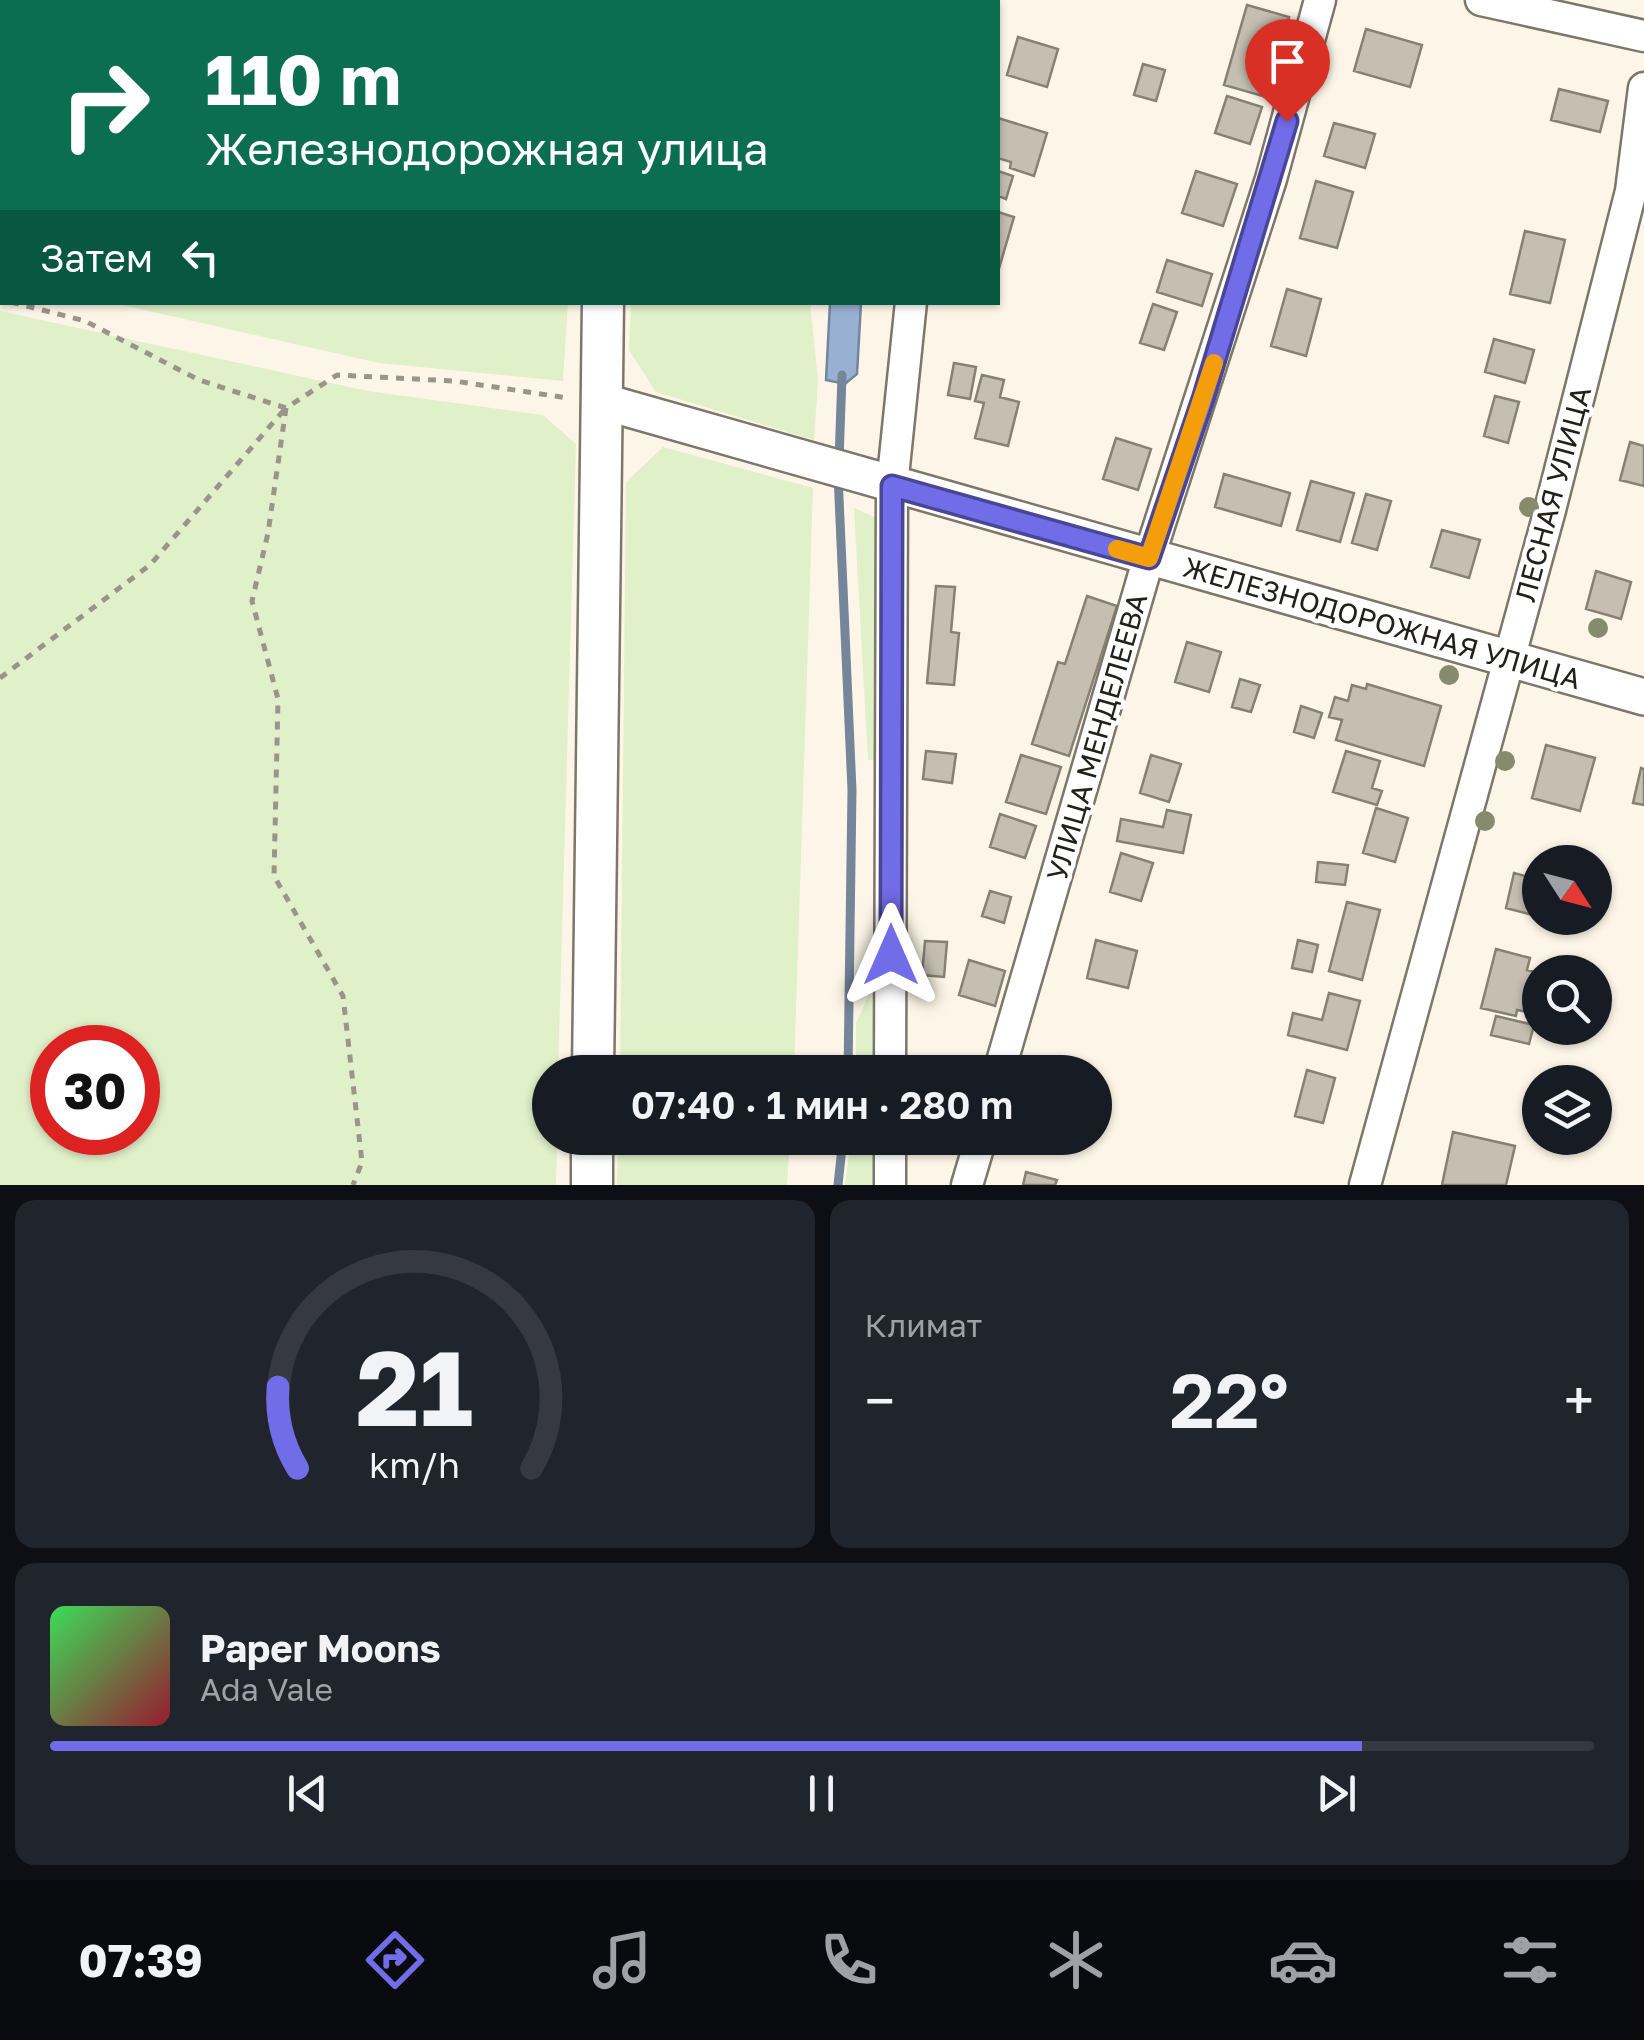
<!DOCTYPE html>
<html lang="ru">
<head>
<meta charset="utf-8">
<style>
  :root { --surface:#171b24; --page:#20242c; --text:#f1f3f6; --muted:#9ea1a6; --line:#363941; --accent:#716ce7 }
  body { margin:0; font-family:"Golos Text",sans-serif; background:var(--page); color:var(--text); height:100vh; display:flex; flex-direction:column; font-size:38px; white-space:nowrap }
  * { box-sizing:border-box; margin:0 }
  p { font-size:32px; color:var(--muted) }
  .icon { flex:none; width:55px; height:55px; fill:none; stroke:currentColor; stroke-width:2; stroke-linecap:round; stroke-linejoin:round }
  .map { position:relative; height:1185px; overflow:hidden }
  .sheet { display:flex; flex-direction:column; gap:15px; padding:15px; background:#0d0f14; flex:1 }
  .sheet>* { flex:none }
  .guide { position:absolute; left:0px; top:0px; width:1000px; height:305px; box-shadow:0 2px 8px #0004; background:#0b6e4f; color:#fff; overflow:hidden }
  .needle { width:65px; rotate:126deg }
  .controls { position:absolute; left:1522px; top:845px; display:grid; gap:20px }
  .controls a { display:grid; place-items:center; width:90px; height:90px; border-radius:50%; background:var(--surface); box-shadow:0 2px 8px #0004; font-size:50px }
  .speed { position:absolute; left:30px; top:1025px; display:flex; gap:20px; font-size:50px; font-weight:700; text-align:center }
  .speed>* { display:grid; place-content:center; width:130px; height:130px; border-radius:50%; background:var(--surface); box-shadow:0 2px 8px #0004; line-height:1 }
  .speed .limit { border:15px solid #d22; background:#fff; color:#111 }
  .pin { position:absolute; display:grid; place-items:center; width:85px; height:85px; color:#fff; margin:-102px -42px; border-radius:50% 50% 50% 0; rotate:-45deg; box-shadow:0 0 10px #0007 }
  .pin .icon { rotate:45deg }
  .me { position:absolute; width:110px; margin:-55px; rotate:0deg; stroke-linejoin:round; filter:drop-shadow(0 0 8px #0008) }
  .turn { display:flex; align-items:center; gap:35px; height:210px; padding:0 40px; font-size:45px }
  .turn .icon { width:130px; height:130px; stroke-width:2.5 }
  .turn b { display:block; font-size:70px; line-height:85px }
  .then { display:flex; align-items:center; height:95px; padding:0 40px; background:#0003; gap:20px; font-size:38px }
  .big { font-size:75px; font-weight:600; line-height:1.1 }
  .sheet .widget { flex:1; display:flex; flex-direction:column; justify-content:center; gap:15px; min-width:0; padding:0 35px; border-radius:20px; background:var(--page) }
  .sheet .dial { align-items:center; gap:0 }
  .dial svg { height:260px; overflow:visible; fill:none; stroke:var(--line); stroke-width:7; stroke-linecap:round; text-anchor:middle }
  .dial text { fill:var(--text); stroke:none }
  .song { display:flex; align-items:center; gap:30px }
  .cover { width:120px; height:120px; border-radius:15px; background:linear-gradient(135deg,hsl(130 70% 55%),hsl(350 70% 35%)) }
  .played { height:10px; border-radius:5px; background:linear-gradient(90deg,var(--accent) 85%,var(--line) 85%) }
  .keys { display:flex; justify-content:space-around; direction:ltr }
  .heat { display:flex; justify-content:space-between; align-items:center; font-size:55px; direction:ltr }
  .sheet .tiles { flex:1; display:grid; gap:15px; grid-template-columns:1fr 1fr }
  .widget:last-child { grid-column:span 2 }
  .trip { position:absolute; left:532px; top:1055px; width:580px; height:100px; border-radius:50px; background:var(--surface); box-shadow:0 2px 8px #0004; font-weight:600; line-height:100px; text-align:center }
  .tab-bar { display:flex; height:160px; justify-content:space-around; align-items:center; background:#090b0e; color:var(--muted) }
  .tab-bar .icon { width:70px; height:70px }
  .tab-bar .active { color:var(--accent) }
  .tab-bar b { font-size:45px; color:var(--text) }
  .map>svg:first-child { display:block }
</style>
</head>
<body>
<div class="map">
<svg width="1644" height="1185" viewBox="0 0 1644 1185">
  <rect width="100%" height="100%" fill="#fdf6e8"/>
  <path fill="#e0f0c9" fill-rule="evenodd" d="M0,0H340L341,2H2V277Z
    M113,303H568L563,381L379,363Z
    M631,303H810L818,380L814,440L656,392L629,350Z
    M0,311L368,391L543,415L576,444L558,1072H550V1138H557L556,1185H0ZM52,1048H138V1132H52Z
    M663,447L813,488L794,1072H620L626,482Z
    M854,508L881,520L891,762L868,760Z
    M878,974L886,1072H856V1023Z
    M618,1138H790L787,1185H617Z
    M851,1138H882L879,1185H845Z"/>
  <path fill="#98b0d1" stroke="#75859a" stroke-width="2.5" d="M830,303H861L857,374L845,384L826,380Z"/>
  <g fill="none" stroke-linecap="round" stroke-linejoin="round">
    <path stroke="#75859a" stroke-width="9" d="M839,460L842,375
      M838,475L852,790L848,1072
      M838,1185L843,1138"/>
  </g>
  <path fill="#c5beb1" stroke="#878074" stroke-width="2.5" d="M1247,5L1289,17L1266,97L1224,85Z
    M1366,29L1422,45L1410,87L1354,71Z
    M1018,37L1058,49L1047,87L1007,75Z
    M1143,64L1165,70L1156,101L1134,95Z
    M1559,89L1608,101L1600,132L1551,120Z
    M1227,96L1262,107L1250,144L1215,133Z
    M998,118L1047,133L1034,176L1010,168L1011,162L998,158Z
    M1334,123L1375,134L1365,168L1324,156Z
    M998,171L1013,176L1006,199L998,196Z
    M1196,171L1237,184L1223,226L1182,213Z
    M1316,181L1353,192L1337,248L1300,238Z
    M998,212L1014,217L998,272Z
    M1525,231L1565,240L1550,303L1510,294Z
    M1167,260L1212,274L1202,306L1157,292Z
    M1287,289L1321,299L1306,356L1271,346Z
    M1153,304L1177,312L1164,350L1140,343Z
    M1494,339L1534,350L1525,383L1485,372Z
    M954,363L976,367L970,399L948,395Z
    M982,375L1004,380L1000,397L1019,402L1008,446L975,438L984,403L975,401Z
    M1495,396L1519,402L1508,443L1484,436Z
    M1116,438L1151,449L1138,490L1103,479Z
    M1630,442L1644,446V486L1620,480Z
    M1224,474L1290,493L1281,526L1215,507Z
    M1311,481L1354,493L1340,542L1297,530Z
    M1366,494L1391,501L1377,550L1352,543Z
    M1442,530L1480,540L1469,578L1431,567Z
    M1596,571L1631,582L1621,619L1586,609Z
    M936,586L955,587L951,632L959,633L954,685L927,683Z
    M1087,596L1117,606L1069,756L1032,744L1058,662L1065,664Z
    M1187,642L1221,652L1209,692L1175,682Z
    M1240,679L1260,685L1251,712L1232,707Z
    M1367,684L1441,706L1424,766L1336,740L1342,720L1329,717L1335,697L1348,701L1352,685L1366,689Z
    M1301,706L1322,713L1314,738L1294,732Z
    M1546,745L1595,758L1580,811L1532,798Z
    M926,751L956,754L952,783L923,779Z
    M1346,751L1380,761L1372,788L1382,791L1377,805L1333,792Z
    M1021,755L1061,767L1046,814L1006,802Z
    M1151,755L1181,764L1169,802L1140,793Z
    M1641,768L1644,769V805L1633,803Z
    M1376,808L1408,818L1395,862L1363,853Z
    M1167,810L1191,815L1183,853L1117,841L1121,819L1163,827Z
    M1000,814L1036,826L1025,858L990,847Z
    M1121,853L1153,863L1141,901L1110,892Z
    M1318,862L1348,865L1345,885L1316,882Z
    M1514,873L1540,880V917L1506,908Z
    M990,891L1011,897L1004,923L982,916Z
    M1347,902L1380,910L1362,980L1329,971Z
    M1096,940L1137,951L1128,988L1087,978Z
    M1298,940L1318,945L1312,972L1292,968Z
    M925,941L947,942L944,977L922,975Z
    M1496,949L1530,958L1527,970L1536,972L1527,1012L1517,1010L1516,1016L1481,1008Z
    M969,960L1005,971L995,1006L959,995Z
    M1329,993L1360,1001L1347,1050L1288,1035L1293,1013L1322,1020Z
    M1496,1016L1534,1025L1529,1044L1491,1035Z
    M1307,1070L1335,1078L1323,1123L1295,1116Z
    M1453,1132L1515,1146L1506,1185H1442Z
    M1026,1172L1057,1180L1055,1185H1023Z"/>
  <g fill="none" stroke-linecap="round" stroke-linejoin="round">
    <g stroke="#7d766a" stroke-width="35">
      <path id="minor" d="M1481,0L1644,36
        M956,2L957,0
        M890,1072L892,486L911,302
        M999,1072L1149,557L1271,179L1320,0
        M890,1185V1138
        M967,1185L981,1138
        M1365,1185L1550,510L1631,191L1644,88"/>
    </g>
    <g stroke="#7d766a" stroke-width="40">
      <path id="tertiary" d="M601,401L1644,697"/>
    </g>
    <g stroke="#7d766a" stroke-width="45">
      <path id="secondary" d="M609,2V0
        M593,1072L603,302
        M592,1185V1138"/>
    </g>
    <path stroke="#9a958b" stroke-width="5" stroke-dasharray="8 8" stroke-linecap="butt" d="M0,300H2
      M11,302L85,321L199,380L286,408L337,375L454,381L568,398
      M286,408L268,533L252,601L278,699L274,876L343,996L362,1162L353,1185
      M0,678L150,565L284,410"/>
    <use href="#minor" stroke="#fff" stroke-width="30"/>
    <use href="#tertiary" stroke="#fff" stroke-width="35"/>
    <use href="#secondary" stroke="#fff" stroke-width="40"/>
  </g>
  <g fill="#868b6d">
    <circle cx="1529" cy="507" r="10"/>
    <circle cx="1598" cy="628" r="10"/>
    <circle cx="1449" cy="675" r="10"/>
    <circle cx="1505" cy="761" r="10"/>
    <circle cx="1485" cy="821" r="10"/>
  </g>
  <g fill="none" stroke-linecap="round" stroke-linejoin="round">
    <g stroke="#494696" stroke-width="25">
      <path id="route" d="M891,955L892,486L1149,558L1203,399L1287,121"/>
    </g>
    <use href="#route" stroke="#716ce7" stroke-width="18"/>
    <path stroke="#f59e0b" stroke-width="18" d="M1117,549L1149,558L1214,363"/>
  </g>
  <g text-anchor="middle" stroke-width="9" stroke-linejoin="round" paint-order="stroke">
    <g font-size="28" fill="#22201b" stroke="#fff">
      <text transform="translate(1553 494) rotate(-75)" y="10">ЛЕСНАЯ УЛИЦА</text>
      <text transform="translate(1382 623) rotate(16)" y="10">ЖЕЛЕЗНОДОРОЖНАЯ УЛИЦА</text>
      <text transform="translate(1097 737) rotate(-74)" y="10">УЛИЦА МЕНДЕЛЕЕВА</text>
    </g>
  </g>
</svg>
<div class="controls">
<a><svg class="needle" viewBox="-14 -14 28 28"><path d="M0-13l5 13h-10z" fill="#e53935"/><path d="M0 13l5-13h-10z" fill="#9ea1a6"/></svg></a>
<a><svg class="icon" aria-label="search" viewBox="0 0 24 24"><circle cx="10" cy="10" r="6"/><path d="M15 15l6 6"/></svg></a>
<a><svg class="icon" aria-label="layers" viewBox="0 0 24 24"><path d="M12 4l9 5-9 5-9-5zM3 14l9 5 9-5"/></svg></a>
</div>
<div class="speed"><div class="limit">30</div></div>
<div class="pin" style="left:1287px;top:121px;background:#d93025"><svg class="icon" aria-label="arrive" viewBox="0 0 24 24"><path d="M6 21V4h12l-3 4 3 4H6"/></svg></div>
<svg class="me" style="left:891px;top:955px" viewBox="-20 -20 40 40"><path d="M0-17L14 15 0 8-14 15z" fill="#716ce7" stroke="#fff" stroke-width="4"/></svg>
<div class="trip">07:40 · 1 мин · 280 m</div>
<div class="guide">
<div class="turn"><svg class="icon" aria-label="right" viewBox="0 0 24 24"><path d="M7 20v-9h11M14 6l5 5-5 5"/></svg><div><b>110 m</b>Железнодорожная улица</div></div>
<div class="then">Затем<svg class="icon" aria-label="left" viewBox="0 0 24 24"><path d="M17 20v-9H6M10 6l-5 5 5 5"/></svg></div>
</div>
</div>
<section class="sheet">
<div class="tiles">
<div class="widget dial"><svg viewBox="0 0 100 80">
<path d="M14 69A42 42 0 1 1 86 69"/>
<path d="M14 69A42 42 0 0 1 8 44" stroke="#716ce7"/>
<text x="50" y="56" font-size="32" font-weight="700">21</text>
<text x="50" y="72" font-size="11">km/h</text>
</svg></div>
<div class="widget"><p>Климат</p>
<div class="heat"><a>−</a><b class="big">22°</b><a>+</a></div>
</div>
<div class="widget">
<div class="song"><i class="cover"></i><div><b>Paper Moons</b><p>Ada Vale</p></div></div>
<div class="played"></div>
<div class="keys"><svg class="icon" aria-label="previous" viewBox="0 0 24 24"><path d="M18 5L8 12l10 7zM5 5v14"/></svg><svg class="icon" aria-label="pause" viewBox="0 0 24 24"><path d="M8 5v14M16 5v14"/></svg><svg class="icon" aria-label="next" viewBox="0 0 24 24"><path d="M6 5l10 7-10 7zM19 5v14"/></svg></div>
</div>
</div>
</section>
<nav class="tab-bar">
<b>07:39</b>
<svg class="icon active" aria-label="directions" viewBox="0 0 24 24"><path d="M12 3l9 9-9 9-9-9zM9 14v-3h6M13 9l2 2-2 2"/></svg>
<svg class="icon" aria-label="music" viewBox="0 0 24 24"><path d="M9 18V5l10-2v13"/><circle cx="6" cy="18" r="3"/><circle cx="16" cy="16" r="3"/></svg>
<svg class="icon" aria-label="phone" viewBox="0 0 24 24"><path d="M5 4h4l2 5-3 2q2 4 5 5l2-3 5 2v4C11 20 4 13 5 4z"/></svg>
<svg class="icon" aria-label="climate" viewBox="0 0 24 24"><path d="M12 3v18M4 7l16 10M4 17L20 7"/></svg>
<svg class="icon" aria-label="car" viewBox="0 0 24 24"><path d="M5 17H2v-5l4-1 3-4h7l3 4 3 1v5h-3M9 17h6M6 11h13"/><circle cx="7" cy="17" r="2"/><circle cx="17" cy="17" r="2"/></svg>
<svg class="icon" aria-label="filters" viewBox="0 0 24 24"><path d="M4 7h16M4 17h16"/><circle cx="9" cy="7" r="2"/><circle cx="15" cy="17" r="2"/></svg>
</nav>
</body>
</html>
